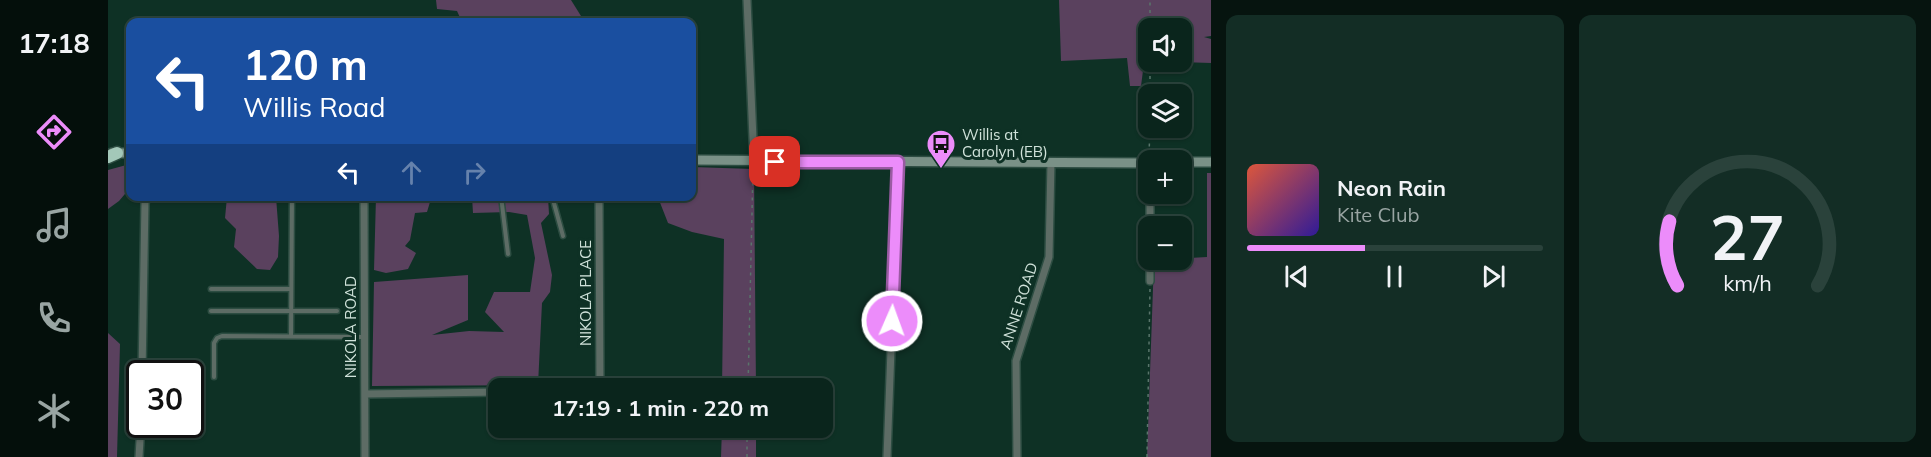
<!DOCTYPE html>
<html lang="en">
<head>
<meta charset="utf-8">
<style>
  :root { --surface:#0a251c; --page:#132d25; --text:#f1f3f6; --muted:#99a5a3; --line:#2a423b; --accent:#ec8cfa }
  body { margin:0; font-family:Mulish,sans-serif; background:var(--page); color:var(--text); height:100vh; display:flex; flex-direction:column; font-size:22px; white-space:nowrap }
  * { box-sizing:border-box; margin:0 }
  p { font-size:20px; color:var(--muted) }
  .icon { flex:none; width:33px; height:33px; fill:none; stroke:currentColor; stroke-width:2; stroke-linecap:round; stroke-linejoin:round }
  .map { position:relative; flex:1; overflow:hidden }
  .panel { display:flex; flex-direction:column; gap:15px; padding:15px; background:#06140f; width:720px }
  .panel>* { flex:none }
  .guide { position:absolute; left:18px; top:18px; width:570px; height:183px; border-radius:12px; box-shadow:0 2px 4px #0004,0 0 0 2px var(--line); background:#1a4fa0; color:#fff; overflow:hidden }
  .fabs { position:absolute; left:1030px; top:18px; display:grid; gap:12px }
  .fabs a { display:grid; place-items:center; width:54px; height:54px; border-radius:12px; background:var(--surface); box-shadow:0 2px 4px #0004,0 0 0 2px var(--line); font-size:30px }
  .speed { position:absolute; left:18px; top:360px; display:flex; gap:12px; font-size:30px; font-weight:700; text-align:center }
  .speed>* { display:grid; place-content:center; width:78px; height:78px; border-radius:50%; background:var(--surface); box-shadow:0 2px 4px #0004,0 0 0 2px var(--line); line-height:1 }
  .speed .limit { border:3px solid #111; border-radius:9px; background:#fff; color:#111 }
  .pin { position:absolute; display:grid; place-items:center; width:51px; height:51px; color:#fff; margin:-26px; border-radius:12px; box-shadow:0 3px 9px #0006 }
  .me { position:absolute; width:66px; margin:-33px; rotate:2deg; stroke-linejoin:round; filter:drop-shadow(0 0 4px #0008) }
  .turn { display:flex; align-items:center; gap:21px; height:126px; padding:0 18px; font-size:27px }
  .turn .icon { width:78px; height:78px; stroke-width:2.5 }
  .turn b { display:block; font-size:42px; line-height:51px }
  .lanes { display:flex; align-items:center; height:57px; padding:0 18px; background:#0003; justify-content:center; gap:30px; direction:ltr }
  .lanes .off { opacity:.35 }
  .panel .card { flex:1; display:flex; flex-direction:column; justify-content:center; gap:9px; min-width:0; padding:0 21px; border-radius:12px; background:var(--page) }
  .panel .dial { align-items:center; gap:0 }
  .dial svg { height:156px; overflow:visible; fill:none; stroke:var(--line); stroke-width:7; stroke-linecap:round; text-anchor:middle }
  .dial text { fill:var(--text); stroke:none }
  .song { display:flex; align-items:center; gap:18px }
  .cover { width:72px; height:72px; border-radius:9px; background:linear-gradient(135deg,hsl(10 70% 55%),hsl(250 70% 35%)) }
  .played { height:6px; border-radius:3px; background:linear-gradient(90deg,var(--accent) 40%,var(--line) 40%) }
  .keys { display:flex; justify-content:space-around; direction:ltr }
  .panel .tiles { flex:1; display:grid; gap:15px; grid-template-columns:repeat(2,1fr) }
  .trip { position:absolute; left:380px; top:378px; width:345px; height:60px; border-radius:12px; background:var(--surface); box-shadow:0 2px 4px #0004,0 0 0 2px var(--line); font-weight:700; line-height:60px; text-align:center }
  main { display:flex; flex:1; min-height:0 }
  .tabs { display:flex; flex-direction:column; width:108px; justify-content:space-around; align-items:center; background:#040f0b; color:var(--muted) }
  .tabs .icon { width:42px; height:42px }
  .tabs .current { color:var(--accent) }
  .tabs b { font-size:27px; color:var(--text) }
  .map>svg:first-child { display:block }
</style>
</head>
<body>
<main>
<nav class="tabs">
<b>17:18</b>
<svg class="icon current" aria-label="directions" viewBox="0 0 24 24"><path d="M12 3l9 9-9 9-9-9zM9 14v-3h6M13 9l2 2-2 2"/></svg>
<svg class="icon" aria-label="music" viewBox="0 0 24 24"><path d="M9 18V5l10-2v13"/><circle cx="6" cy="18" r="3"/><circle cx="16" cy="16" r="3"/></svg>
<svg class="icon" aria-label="phone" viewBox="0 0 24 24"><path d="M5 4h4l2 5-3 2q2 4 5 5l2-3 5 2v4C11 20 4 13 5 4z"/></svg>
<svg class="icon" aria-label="climate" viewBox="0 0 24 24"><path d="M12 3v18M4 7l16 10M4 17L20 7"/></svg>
</nav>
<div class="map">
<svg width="1103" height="457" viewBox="0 0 1103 457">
  <rect width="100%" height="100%" fill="#0e3125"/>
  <path fill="#5a415e" d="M328,0H463L473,16L485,22H354L349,11L329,9Z
    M951,0H1103V36L1096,37L1103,39V63L1072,62L1047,66L1045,62H1074V28H1041V54L1038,48L1033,86H1022L1019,58L953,61Z
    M22,164V188L11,201L0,209V170Z
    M584,167L646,169L648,388H614L616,239L584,232L560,223L551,200V197L584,196Z
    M1099,173H1103V457H1039L1046,260L1099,257Z
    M119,197H168L171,236L170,257L162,270L149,269L126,247L128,229L117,218Z
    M268,197H308L322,202L319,212L307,213L302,240L297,246L308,253L300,269L278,273L266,270Z
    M364,197H440L441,214L433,223L444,275L442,292L434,303L430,385L264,386L266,282L360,275V320L324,335L361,331L396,332L377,312L386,292H422L427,258L419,215L401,212L365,213Z
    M0,333L12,344L9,457H0Z
    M614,428H648V457H613Z"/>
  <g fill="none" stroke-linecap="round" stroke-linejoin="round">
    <g stroke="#2d4d42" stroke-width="7">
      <path id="lane" d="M393,196L400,254
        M444,196L455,236
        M103,289H183
        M103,311H229
        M183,336L184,196
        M106,377V343L109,338L114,336L256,337"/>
    </g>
    <g stroke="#2d4d42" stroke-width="10">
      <path id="street" d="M639,0L646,162
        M1042,194V226
        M256,196L257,457
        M491,196L492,388
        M1042,260V281
        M34,374L37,202L41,197L45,196
        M257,394L390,392
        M31,457L33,424
        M779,457L790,162
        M909,457L908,361L941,257L943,162"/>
    </g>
    <g stroke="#2d4d42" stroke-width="12">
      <path id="secondary" d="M4,153H22
        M584,160L1041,163
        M1074,162H1103"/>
    </g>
    <g stroke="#2d4d42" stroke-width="15">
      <path id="highway" d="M0,157L9,153"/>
    </g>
    <path stroke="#59756b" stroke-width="1.5" stroke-dasharray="3 4.5" stroke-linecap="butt" d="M1042,28V0
      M1042,94V62
      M1041,154L1042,128
      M640,388L645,169
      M639,457V428
      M1039,457L1042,288"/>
    <use href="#lane" stroke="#5d6c65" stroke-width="4"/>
    <use href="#street" stroke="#5d6c65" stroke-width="7"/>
    <use href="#secondary" stroke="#7a9187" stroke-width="9"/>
    <use href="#highway" stroke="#a3c8b9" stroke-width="12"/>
  </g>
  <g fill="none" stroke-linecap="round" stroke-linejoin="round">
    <g stroke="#995ba2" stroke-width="15">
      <path id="route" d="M667,162H790L784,321"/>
    </g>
    <use href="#route" stroke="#ec8cfa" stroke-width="10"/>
  </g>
  <defs>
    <g id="bus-pin" transform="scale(1.5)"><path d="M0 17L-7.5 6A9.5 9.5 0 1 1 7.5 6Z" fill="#ec8cfa" stroke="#0e3125"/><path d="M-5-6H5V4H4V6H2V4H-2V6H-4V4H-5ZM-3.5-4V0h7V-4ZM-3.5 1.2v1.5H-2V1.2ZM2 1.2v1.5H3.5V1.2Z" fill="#111"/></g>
  </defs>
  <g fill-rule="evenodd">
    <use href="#bus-pin" x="833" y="144"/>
  </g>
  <g text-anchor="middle" stroke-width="6" stroke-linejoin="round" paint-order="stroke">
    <g font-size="15" fill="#d0e2da" stroke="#0e3125" text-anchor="start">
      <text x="854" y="140">Willis at<tspan x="854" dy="17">Carolyn (EB)</tspan></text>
    </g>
    <g font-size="15" fill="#d0e2da" stroke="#0e3125">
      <text transform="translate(478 293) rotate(-90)" y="5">NIKOLA PLACE</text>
      <text transform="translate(911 306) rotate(-72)" y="5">ANNE ROAD</text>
      <text transform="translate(243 327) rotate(-90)" y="5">NIKOLA ROAD</text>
    </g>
  </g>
</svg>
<div class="fabs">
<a><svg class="icon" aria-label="sound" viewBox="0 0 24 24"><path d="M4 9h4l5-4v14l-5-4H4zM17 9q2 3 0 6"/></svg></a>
<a><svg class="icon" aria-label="layers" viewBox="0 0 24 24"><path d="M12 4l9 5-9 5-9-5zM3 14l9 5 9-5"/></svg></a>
<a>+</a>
<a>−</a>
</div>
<div class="speed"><div class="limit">30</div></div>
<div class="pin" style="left:667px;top:162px;background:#d93025"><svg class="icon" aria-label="arrive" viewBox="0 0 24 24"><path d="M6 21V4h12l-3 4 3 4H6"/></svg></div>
<svg class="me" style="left:784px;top:321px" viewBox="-20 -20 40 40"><circle r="17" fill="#ec8cfa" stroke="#fff" stroke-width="3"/><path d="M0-11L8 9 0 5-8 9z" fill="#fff"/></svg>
<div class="trip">17:19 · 1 min · 220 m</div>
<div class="guide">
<div class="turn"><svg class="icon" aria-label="left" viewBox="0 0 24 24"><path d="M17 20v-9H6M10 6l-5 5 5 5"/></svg><div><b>120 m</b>Willis Road</div></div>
<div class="lanes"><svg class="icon" aria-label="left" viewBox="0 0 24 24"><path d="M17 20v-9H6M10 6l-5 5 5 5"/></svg><svg class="icon off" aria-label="ahead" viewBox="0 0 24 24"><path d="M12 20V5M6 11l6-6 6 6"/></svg><svg class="icon off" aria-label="right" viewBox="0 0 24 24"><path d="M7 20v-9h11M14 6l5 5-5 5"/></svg></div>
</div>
</div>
<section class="panel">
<div class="tiles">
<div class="card">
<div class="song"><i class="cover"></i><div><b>Neon Rain</b><p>Kite Club</p></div></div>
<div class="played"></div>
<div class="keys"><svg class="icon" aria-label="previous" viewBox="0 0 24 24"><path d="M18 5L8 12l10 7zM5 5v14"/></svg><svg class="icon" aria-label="pause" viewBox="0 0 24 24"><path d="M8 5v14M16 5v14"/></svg><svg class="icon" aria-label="next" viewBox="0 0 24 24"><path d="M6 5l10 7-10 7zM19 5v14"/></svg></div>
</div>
<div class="card dial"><svg viewBox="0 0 100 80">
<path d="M14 69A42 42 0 1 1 86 69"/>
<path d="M14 69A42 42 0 0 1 10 36" stroke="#ec8cfa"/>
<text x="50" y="56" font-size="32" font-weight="700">27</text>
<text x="50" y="72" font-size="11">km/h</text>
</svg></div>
</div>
</section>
</main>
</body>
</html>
